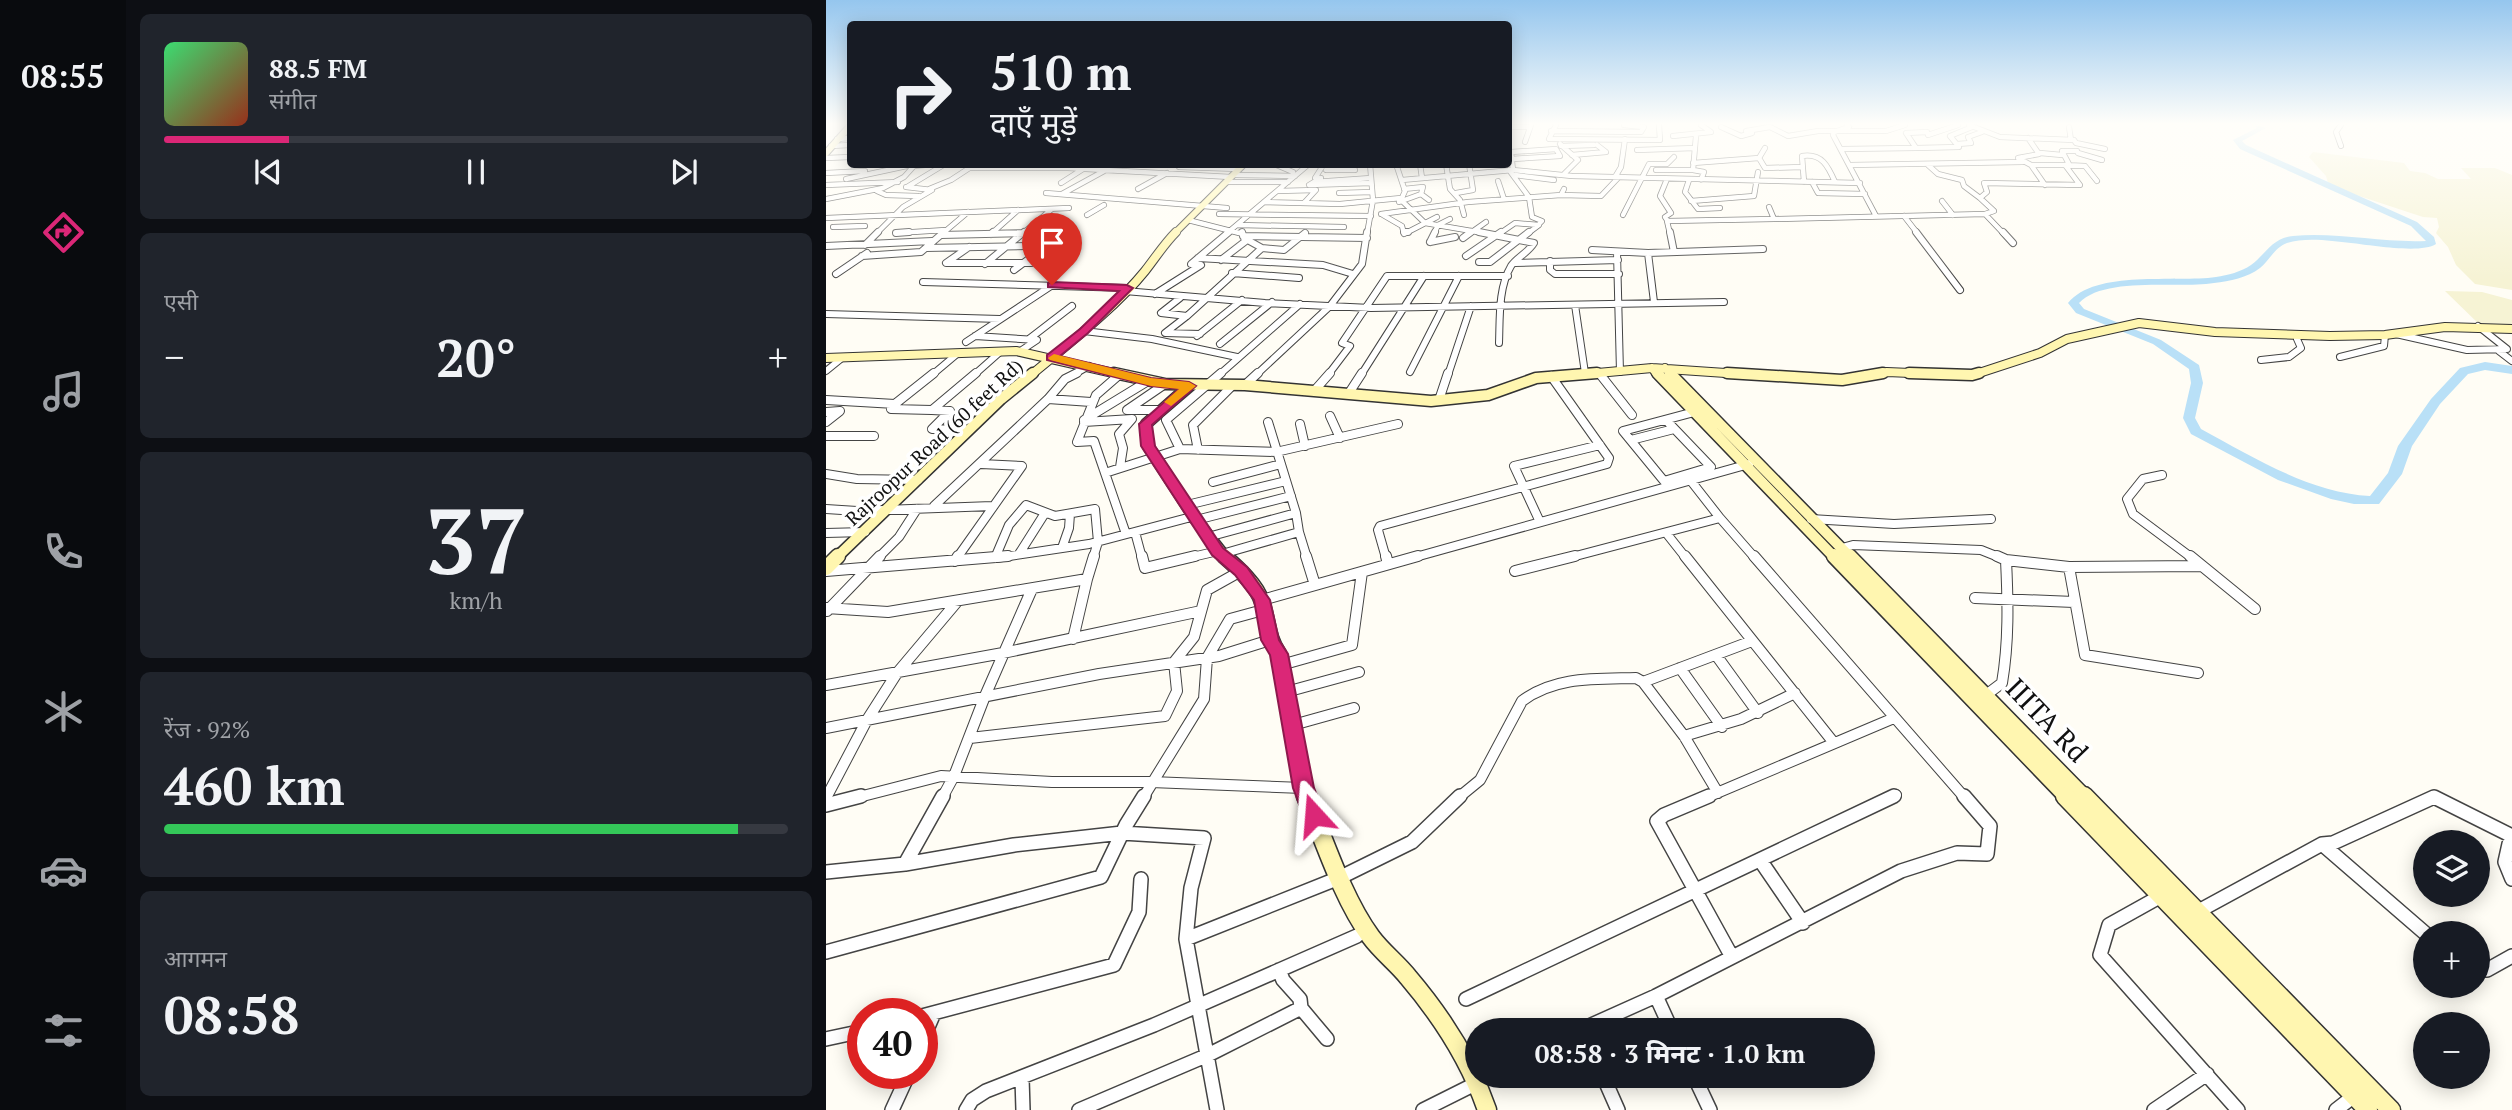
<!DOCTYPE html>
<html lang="hi">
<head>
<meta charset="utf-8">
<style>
  :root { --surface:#171b24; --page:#20242c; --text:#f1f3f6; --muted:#9ea1a6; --line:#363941; --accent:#db2777 }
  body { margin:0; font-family:"PT Serif","Noto Sans Devanagari",serif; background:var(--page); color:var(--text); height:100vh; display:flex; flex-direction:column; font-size:26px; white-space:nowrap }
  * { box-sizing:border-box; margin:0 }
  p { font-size:23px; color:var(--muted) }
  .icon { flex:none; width:38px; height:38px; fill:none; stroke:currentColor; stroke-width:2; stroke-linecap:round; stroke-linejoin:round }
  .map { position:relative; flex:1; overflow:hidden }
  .side { display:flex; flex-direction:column; gap:14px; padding:14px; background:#0d0f14; width:700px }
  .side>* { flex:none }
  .guide { position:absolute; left:21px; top:21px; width:665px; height:147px; border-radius:7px; box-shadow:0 4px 18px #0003; background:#171b24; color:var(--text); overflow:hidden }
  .tools { position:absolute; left:1587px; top:830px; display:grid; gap:14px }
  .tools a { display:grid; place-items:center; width:77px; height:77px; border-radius:50%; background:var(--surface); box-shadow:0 4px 18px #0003; font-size:35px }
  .speed { position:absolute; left:21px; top:998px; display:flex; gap:14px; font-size:35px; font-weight:700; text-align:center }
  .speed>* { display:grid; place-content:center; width:91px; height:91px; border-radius:50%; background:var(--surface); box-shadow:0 4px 18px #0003; line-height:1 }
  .speed .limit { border:10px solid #d22; background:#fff; color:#111 }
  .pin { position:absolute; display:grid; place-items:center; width:60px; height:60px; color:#fff; margin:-72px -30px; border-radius:50% 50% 50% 0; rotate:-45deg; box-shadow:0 0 7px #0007 }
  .pin .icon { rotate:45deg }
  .me { position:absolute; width:77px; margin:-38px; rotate:341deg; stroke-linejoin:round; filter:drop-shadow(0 0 5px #0008) }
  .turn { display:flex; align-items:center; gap:24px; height:147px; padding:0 28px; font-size:32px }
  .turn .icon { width:91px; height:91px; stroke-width:2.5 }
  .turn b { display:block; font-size:49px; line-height:60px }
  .big { font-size:52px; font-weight:700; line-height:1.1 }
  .side .widget { flex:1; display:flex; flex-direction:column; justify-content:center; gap:10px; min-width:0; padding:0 24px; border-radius:10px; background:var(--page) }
  .side .dial { align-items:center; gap:0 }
  .dial b { font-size:91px; line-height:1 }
  .song { display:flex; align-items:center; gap:21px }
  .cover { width:84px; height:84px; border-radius:10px; background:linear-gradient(135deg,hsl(140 70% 55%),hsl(10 70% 35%)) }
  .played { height:7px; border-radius:4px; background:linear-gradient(90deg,var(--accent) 20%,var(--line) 20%) }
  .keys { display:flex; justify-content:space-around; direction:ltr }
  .heat { display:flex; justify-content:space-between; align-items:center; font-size:38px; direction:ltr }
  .charge { height:10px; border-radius:5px; background:linear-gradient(90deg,#34c759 92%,var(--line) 0) }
  .trip { position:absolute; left:639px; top:1018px; width:410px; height:70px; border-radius:35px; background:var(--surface); box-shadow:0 4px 18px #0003; font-weight:700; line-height:70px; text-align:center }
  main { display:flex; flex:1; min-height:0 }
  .tabs { display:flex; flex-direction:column; width:126px; justify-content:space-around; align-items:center; background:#090b0e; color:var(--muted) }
  .tabs .icon { width:49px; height:49px }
  .tabs .on { color:var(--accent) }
  .tabs b { font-size:32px; color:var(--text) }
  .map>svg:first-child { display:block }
</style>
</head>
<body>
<main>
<nav class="tabs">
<b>08:55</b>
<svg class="icon on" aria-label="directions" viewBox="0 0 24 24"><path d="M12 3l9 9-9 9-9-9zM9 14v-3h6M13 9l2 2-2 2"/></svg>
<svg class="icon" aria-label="music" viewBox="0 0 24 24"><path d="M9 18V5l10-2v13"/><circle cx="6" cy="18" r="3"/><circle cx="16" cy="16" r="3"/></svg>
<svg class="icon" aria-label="phone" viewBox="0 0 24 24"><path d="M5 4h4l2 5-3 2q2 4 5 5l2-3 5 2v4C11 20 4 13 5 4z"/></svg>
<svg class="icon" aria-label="climate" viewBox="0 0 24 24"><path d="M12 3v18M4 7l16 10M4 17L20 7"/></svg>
<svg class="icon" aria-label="car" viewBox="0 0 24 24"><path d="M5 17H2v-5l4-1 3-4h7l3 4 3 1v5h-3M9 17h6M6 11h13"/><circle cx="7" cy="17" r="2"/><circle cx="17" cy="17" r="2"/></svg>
<svg class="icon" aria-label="filters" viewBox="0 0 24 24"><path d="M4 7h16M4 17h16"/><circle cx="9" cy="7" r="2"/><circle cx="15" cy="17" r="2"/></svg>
</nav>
<section class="side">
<div class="widget">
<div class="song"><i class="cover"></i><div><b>88.5 FM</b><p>संगीत</p></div></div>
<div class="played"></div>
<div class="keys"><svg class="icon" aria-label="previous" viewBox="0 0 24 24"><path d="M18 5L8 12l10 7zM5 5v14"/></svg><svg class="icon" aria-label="pause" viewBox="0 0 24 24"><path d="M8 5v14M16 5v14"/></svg><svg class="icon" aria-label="next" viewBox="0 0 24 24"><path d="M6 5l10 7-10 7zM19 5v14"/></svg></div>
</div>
<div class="widget"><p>एसी</p>
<div class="heat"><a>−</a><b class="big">20°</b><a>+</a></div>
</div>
<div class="widget dial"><b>37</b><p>km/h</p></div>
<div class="widget"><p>रेंज · 92%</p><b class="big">460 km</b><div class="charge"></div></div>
<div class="widget"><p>आगमन</p><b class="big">08:58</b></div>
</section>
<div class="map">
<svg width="1686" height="1110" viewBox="0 0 1686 1110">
  <rect width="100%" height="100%" fill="#fffdf5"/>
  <path fill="#f6f3d4" d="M1487,152L1578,163L1584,171L1599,173L1612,179H1645L1635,168H1669L1686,175V290L1649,284L1630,265L1622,247L1610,233L1613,227L1611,218L1597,217L1503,186L1500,176L1483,157Z
    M1619,291L1656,292L1686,300V328L1655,326Z"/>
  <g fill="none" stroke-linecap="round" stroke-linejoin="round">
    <path fill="#b9e0f7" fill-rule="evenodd" d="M1429,125L1440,128L1416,141L1420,145L1591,222L1608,237L1610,244C1595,254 1544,245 1525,243C1506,241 1480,237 1461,243C1449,247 1443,261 1434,268C1421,278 1404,281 1388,283C1352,289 1279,276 1253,303L1258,309L1335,340L1373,365L1377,383L1369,418L1375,429C1427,457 1484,493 1544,496L1562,473L1572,446L1605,399L1634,368L1659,362L1686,366V374L1659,370L1642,374L1614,404L1586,446L1576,474L1553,504H1528L1505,499L1452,480L1365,434L1357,418L1365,383L1363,369L1327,344L1250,313L1242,303C1270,269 1349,283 1390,277C1402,275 1415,272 1425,265C1440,254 1446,238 1467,236C1512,232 1556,243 1600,241L1585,226L1414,149L1407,140L1431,128Z"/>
    <g stroke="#444" stroke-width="6">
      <path id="street-far4" d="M730,125L723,139L834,140L833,125
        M1021,125L1023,127L1008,132L1007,135L1050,216
        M1143,125L1174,137L1248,140L1250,143L1279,149
        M1515,125L1510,132L1515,146
        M682,127H704
        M895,127L915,136L926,133L920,131L944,127L962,136L992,131H1060L1079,125
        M1243,127L1245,140
        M725,131L815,132L818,127L798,125
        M1102,135L1132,125
        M847,136L885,132L875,125
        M870,136L867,170L878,172L875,180
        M1202,138L1213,154L1192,158L1205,165L1219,185
        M11,139L24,138
        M699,142L705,125
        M734,144L752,160L738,174
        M1131,144L1145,143L1142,137L1156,132
        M5,146L24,145
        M735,146L768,145
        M1090,148L1133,147L1124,136L1146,127
        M1016,149L1090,148L1080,133L1101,132
        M811,150L869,148
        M1214,153L1236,155
        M1252,153L1276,160
        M746,155L780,152L771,145
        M0,158L24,157
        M933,158L939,168L976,167
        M933,158L939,148
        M686,159L734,156L730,149L685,152L687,170
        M867,163L933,158
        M448,164L467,172
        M504,164L500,170H529
        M570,164L579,191L575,200L599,223L663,234
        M594,164L596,178
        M620,164L624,189L634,200L638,215
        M653,164H664
        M1024,165L1197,162
        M1102,165L1112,174L1136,180L1138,186L1154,198
        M1239,165L1259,166L1271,181
        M1244,166L1236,151H1251
        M353,167L413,169
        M143,168H242L405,177
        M683,170L703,197L706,217L716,221L714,223
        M830,170H867
        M0,173L39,171
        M408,175L469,176
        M689,175L728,180
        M789,177L795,167L799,139
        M495,178H489L498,164
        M545,178L488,182L483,185L545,183
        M20,179L90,164
        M841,179L834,196L845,213L839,217L841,220
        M576,180L687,170L746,176L1034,183
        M863,180L859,192L872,209L894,208
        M672,181L678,199
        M401,182H462
        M978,182L976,156C996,153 1002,166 1009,182
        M986,182L992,193L1039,194
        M235,183L257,169
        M0,185L72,182
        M81,187L119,164
        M103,189L125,180L148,165
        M312,189L341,173
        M578,189L597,187L595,194L603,200
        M51,191L60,195L92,196
        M452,191L490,190L478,203
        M220,193L401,208
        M513,193L546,192
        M630,193L647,190L643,164
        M236,194L278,171
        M735,195L775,196L793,177
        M0,199L57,188L78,177L88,166L110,164
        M865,201L928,196L932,172
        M1116,201L1127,215
        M438,202L514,204L575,198
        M573,202L595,194
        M943,207L948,219L1159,214L1178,234
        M393,214L545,216
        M555,214L642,202L735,195L738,189
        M1159,214L1168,211L1154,198L1161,192L1158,183L1254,185L1239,165H1205
        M261,215L278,205
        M557,215L576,226L578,234
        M797,215L823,164H841L848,157
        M1078,216L1092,234
        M0,218L243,208
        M362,220L417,234
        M411,225L518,227
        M7,227L39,226
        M70,233L120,230
        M50,234L77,207L106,190L80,187
        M116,234L142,212
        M159,234L198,233
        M165,234L192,210
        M196,234L226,209
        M400,234L483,164
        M541,234L547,200L544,164
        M578,234L611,217
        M608,234L612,225L624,219
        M643,234L660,222
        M673,234L689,223L713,225L701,234
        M844,234L841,221L948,219"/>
    </g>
    <g stroke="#444" stroke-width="8">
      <path id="street-far3" d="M578,232H582
        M653,232L708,243C702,253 691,257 685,266C672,288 674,319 673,343
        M844,232L848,252
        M1090,232L1134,290
        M1177,232L1187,243
        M70,233L83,232
        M165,234L167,232
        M115,235L198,233
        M417,236L541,238
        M637,238L645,232
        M604,242L609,232
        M604,242L629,237
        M39,245L52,232
        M0,246L106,241
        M143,247L120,263H205
        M100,248L249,245
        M436,248L458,250L479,233
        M766,250L822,253L937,249
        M791,253L794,372
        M822,253L828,302
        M36,256L95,252L118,232
        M640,256L675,232
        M372,258L497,265L527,274
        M395,260L421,240
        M724,261V270L729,274H793
        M653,262H664L703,232
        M689,263L792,260
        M159,264L198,232
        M188,270L220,246
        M406,273L473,278
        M10,274L41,253
        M97,282L301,288
        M299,291L439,303L545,308L898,302
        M329,294L375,265L365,264L403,232
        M354,298L335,313L361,316L339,333L374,334
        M749,305L759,373
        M0,314L174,319
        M361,316L436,248L418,238L416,232
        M258,331L326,339L411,357
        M1570,334L1641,350L1681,349L1652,326
        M149,336L211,340L193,352
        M371,336L416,300
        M203,339L246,306
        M140,342L225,286
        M394,344L446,302
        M1673,351L1686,361
        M1514,357L1558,346L1559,335
        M1435,360L1463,357L1475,348L1471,339L1474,335
        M0,371L16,358
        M584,372L633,276
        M106,375L131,354
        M148,375L174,352
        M247,375L263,366
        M393,375L474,304
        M430,375L504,306L536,264L541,232
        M502,375L524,346L516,343L561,276H682
        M535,375L598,276
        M622,375L645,306"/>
    </g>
    <g stroke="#444" stroke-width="10">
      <path id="street-far2" d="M773,373L806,415
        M293,375L270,395L251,442L268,441L300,534
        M419,385L432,373
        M489,390L504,373
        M523,393L536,373
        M222,399L265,402
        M0,400L69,404L108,373
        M613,400L622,373
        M67,406L65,409L106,410L150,373
        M106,410L124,411L106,429L142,430
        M335,410H301L339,384
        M0,412L14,411L0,422
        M504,416L514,438
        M258,420L322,381
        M840,420L885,467L838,481L797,431L872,411
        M258,422L306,419L293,434L297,448L294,467
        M474,424L479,446
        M0,436H48
        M805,440L848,429
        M354,449L340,420L395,373
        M372,450L367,425L407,385
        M279,473L354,449L450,452L572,424
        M0,474L31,479L92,480
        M1336,475L1317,479L1301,499L1307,514L1366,558
        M387,482L455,464
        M361,505L460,481
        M108,506L222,399L239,379L251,373
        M0,509L31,511L166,506
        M894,518L929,558
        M985,519L1068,524L1165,519
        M370,520L465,496
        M714,522L688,466L774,445
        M309,532L316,558
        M473,532L481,558
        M0,533L39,532
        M841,534L860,558
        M382,537L470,513
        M236,548L243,528L244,514
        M1016,548L1027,545L1155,550L1175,558
        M193,554L219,513
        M396,554L473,532L470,513L442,422
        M52,558L73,537L91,509
        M131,558L196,466L155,464
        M169,558L183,525L200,505L229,516L269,509L272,542L267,558
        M170,558L263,544L369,516
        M362,558L392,551
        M560,558L552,530L554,526L781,464L783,458L725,376
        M586,558L923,464
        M742,558L894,518L865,481"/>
    </g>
    <g stroke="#444" stroke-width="12">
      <path id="street-far1" d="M316,556L319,568L369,556
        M480,556L489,585
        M560,556L562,564
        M859,556L1008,743
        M928,556L1139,798
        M1171,556L1180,560
        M1364,556L1429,609
        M129,561L132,556
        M1243,567L1375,566
        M0,571L182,556
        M689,571L749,556
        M261,579L268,556
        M1149,598L1248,602
        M436,600L592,556
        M0,608L62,612L261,579L247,639
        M1,611L54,556
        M890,655L932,713
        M455,665L526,645L536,572
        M854,668L896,727
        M817,682L926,641
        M0,685L177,653L375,611
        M460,692L533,672
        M1160,695L1176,683C1183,642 1182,601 1180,560L1243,567L1259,655L1372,673
        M467,725L528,708
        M0,728L273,674L393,656L444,640
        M858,736L915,719L969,693
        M144,738L339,716L351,691L348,662L368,637L381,590L415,571
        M0,798L41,720L71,673L130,603
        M29,798L115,776L226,782H325L477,788
        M116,798L128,776L159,696L206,589
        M317,798L378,699L381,658L404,619L437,610
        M632,798L654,780L696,701C729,676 770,679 810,678L817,682L858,736L892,793
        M879,798L1068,718
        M1064,798L1070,795
        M1606,798H1610"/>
    </g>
    <g stroke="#444" stroke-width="16">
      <path id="street" d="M883,796L838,815L831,821L906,957
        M0,805L35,796
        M1496,844L1600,934
        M1686,844H1683L1679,862L1686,879
        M934,860L977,923
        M79,864L117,796
        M0,872L79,864L188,845L296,833L378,838L365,888L360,939L391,1110
        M1335,896L1283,925L1274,955L1412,1110
        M1369,913L1496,844L1507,843L1608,797L1686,836
        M360,939L513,878L586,842L634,796
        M0,952L275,877L300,825L318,796
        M1652,969L1661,970L1686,956
        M453,970L457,980L474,999L475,1008L501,1039
        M640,999L1068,796
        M96,1016L288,965L313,912L315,879
        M752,1031L830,996
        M846,1031L830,996L1075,871L1131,853L1161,854L1164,826L1138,796
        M0,1039L37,1031
        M96,1041L108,1013
        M777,1076L792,1110
        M868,1076L884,1110
        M196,1078L197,1110
        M66,1110L83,1073
        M140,1110L146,1100L160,1091L328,1025L531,936
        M253,1110L382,1055L475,1008
        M597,1110L665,1076
        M1328,1110L1381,1074
        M1510,1110L1528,1096"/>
    </g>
    <g stroke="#333" stroke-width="8">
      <path id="secondary-far4" d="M0,153L24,126
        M348,234L418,164"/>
    </g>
    <g stroke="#333" stroke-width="10">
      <path id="secondary-far3" d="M0,358L190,351L296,375
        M826,368L832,375
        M839,368L845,375
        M205,375C241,345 290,307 319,271C330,257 338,244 350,232
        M750,375L826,368L929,375
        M1047,375L1061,372L1132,375
        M1147,375L1214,353L1241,339L1313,323L1389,332L1504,336L1559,335L1619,327L1686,329"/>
    </g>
    <g stroke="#333" stroke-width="13">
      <path id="secondary-far2" d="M288,373L339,384L419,385L605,401L662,395L710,378L771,373
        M831,373L1009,558
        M844,373L1025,558
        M901,373L1016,380L1057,373
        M1083,373L1146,375L1153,373
        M363,386L320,424L322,446L370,520L400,558
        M10,558L175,399L207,373"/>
    </g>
    <g stroke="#333" stroke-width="17">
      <path id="secondary-far1" d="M398,556C412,568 431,585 436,602C443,622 441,636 453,654L481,798
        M1008,556L1241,798
        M1023,556L1260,798
        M0,568L12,556"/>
    </g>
    <g stroke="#333" stroke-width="21">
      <path id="secondary" d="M480,796C498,840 517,899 545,937C556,952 571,963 582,977C616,1017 644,1060 661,1110
        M1239,796L1542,1110
        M1258,796L1565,1110"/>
    </g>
    <use href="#street-far4" stroke="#fff" stroke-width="4.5"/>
    <use href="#street-far3" stroke="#fff" stroke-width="6"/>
    <use href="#street-far2" stroke="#fff" stroke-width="8"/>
    <use href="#street-far1" stroke="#fff" stroke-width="10"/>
    <use href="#street" stroke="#fff" stroke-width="13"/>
    <use href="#secondary-far4" stroke="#fff6b0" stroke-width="6"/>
    <use href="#secondary-far3" stroke="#fff6b0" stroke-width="8"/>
    <use href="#secondary-far2" stroke="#fff6b0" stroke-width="10"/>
    <use href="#secondary-far1" stroke="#fff6b0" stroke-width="14"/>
    <use href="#secondary" stroke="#fff6b0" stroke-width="18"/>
  </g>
  <linearGradient id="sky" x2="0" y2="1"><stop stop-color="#95c6ee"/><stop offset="0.44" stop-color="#fffefa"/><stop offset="1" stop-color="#fffefa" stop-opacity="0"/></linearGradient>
  <rect width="1686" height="281" fill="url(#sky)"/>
  <path fill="#db2777" stroke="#8e194d" stroke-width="2" d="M226,282L301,285L307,288L262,333L234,356L325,378L363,382L370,386L326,425L329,446L397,548L421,567L444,600L453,640L462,654L488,788L499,815L495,822L488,824L480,822L467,788L444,655L435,640L428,600L409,575L386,555L315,446L313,424L353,389L325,386L221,360V355L254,329L293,291L222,287V283Z"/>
  <path fill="#f59e0b" d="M228,354L325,378L363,382L370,386L345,406L338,402L353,389L325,386L224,360L222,358Z"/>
  <g text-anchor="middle" stroke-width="7" stroke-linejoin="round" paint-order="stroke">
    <g font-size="19" fill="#111" stroke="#fff">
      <text transform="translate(108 442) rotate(-43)" y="7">Rajroopur Road (60 feet Rd)</text>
    </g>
    <g font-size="28" fill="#111" stroke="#fff">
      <text transform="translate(1221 720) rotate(46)" y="10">IIITA Rd</text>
    </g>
  </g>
</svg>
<div class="tools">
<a><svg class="icon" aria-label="layers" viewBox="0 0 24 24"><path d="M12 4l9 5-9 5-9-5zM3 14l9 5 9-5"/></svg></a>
<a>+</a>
<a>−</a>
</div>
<div class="speed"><div class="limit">40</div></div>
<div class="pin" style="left:226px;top:285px;background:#d93025"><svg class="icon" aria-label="arrive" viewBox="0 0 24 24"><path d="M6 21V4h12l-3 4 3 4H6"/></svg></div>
<svg class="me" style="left:488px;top:815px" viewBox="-20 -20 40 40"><path d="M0-17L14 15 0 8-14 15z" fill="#db2777" stroke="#fff" stroke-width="4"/></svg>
<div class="trip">08:58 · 3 मिनट · 1.0 km</div>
<div class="guide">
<div class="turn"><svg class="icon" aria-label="right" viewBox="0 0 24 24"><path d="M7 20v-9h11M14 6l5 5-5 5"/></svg><div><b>510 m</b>दाएँ मुड़ें</div></div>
</div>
</div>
</main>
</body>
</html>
